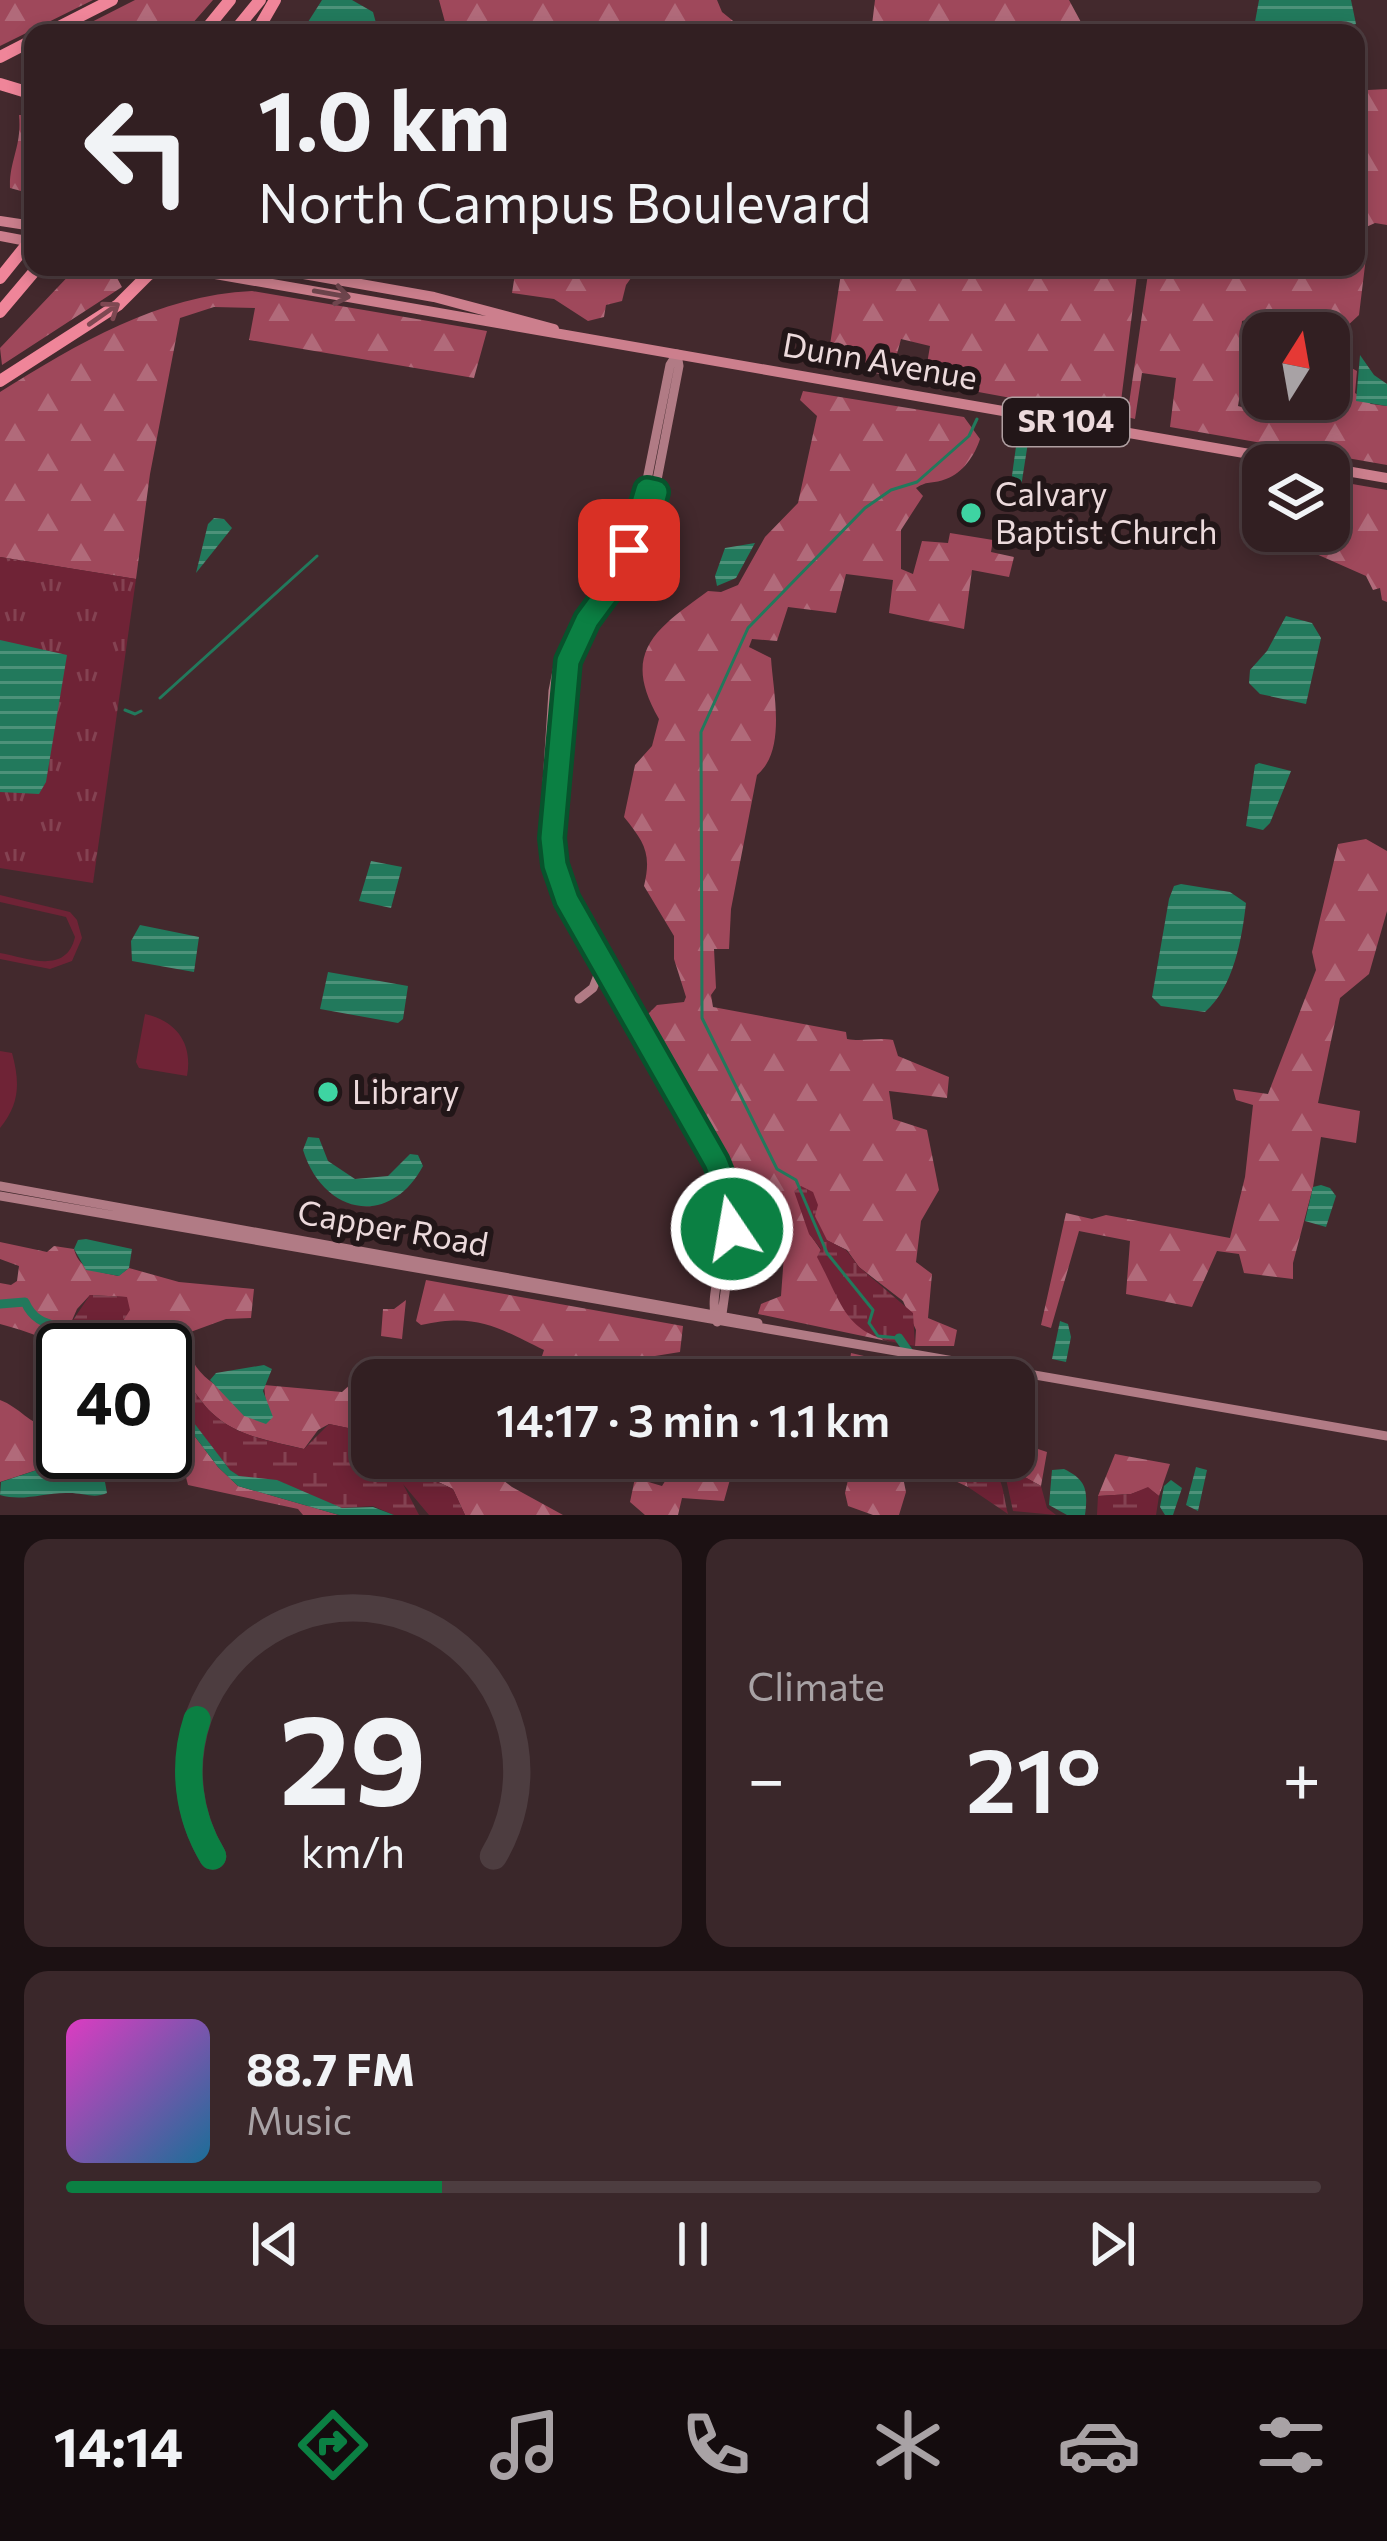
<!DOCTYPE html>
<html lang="en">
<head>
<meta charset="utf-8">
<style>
  :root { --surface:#321f22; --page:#3a272a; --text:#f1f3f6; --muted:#a8a2a5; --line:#4d3d40; --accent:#0b8043 }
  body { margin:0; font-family:Commissioner,sans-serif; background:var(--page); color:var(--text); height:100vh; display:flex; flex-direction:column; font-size:45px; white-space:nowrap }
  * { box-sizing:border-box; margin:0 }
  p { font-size:39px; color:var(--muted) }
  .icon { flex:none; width:66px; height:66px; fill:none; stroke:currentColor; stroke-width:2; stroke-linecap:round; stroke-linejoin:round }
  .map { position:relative; height:1515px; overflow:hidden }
  .details { display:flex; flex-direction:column; gap:24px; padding:24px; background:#1c1113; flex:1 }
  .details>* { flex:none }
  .hud { position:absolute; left:24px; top:24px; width:1341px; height:252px; border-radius:24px; box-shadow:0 6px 18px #0003,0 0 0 3px var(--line); background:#321f22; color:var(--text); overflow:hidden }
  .needle { width:78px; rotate:11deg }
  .fabs { position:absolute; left:1242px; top:312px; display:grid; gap:24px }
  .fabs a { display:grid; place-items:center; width:108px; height:108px; border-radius:24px; background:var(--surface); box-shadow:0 6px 18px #0003,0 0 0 3px var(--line); font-size:60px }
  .speed { position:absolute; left:36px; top:1323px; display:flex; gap:24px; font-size:60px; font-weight:700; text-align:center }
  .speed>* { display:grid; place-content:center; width:156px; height:156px; border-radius:50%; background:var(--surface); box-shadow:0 6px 18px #0003,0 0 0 3px var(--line); line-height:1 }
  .speed .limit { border:6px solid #111; border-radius:18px; background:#fff; color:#111 }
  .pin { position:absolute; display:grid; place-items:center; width:102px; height:102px; color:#fff; margin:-51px; border-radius:24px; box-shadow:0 6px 18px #0006 }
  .me { position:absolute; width:132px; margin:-66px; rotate:348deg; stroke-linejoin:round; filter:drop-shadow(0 0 9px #0008) }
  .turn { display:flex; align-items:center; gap:42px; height:252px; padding:0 36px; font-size:54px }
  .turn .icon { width:156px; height:156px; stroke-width:2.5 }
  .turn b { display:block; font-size:84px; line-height:102px }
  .big { font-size:90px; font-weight:600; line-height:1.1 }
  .details .card { flex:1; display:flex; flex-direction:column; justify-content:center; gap:18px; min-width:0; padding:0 42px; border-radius:24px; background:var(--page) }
  .details .dial { align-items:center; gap:0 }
  .dial svg { height:312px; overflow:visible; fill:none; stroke:var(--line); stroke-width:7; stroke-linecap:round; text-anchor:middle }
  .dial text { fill:var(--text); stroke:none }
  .song { display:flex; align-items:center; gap:36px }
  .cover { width:144px; height:144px; border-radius:18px; background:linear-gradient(135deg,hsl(310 70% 55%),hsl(200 70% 35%)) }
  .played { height:12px; border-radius:6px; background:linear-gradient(90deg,var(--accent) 30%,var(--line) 30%) }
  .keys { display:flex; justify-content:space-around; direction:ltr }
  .heat { display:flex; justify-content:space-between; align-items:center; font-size:66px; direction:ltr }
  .details .tiles { flex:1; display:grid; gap:24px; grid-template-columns:1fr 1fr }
  .card:last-child { grid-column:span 2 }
  .trip { position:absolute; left:351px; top:1359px; width:684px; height:120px; border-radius:24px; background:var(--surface); box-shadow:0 6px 18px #0003,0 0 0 3px var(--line); font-weight:600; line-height:120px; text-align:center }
  .tabs { display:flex; height:192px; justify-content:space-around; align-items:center; background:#140c0e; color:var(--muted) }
  .tabs .icon { width:84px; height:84px }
  .tabs .current { color:var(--accent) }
  .tabs b { font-size:54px; color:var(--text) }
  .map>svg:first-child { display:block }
</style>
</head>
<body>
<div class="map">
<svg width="1387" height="1515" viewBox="0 0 1387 1515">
  <defs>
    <pattern id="forest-firs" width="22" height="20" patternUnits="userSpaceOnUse" patternTransform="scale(3)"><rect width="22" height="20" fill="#9f485b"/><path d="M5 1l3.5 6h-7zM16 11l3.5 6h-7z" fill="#b16a7a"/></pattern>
    <pattern id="wetland-marsh" width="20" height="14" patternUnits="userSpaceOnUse" patternTransform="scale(3)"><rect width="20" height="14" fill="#6f2336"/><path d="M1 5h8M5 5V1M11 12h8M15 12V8" fill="none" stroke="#844252"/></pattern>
    <pattern id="park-tufts" width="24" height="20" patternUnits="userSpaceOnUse" patternTransform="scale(3)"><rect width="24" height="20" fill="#6f2336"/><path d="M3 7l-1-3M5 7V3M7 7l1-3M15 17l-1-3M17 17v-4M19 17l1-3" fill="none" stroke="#844252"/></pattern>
    <pattern id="water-rules" width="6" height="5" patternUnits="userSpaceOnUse" patternTransform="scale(3)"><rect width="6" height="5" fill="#22795c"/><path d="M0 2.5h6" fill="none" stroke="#4d927a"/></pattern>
  </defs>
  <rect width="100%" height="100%" fill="#43292d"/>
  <path fill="url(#forest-firs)" d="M0,0H93L0,46Z
    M135,0H213L184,33H70Z
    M439,0H717L722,12L748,33H448Z
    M875,0H1069L1082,24V33H871Z
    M1387,89V225L1375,223L1364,228L1361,242L1367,249L1359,315L1345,328L1254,318L1242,321L1240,340L1245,363L1238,406L1279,418L1294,404L1293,399H1329V365L1344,364L1357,371L1355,393L1371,404L1387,406V465L1170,427L1176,378L1142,373L1135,419L1127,417L1149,267H1356V96L1368,90Z
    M19,115H33L32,194L10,188C9,160 22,147 19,115Z
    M77,267L115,274L122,287L2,365L0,348Z
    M516,267H639L626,285L622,301L606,305L604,317L588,321L554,299L512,293Z
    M842,267H1138L1120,409L1103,404L1092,413L924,382L930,346L901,339L891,376L827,364Z
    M252,291L487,331L474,378L249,340L255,308L214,307L180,318L150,474L136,579L0,557V392C77,344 159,295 252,291Z
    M803,391L964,417L980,439C975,455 963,473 946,479C934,484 928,480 916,488L923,496L901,530V569L913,574L922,541L948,543L950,533L993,540L991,552L1014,557L1009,577L972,570L964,629L889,613L893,580L846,574L836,613L788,607L777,641L752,639L749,647L771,658C773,692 787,750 757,775L731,909L729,949H714L716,988L711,995L713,1007L846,1032L847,1039C863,1042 876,1037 893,1040L898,1056L949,1077L947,1098L889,1091L893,1119L927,1130L939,1190L921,1221L916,1262L932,1274L928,1318L957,1330L954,1346H915L916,1330L903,1301L859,1267L847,1250L826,1240L814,1216L813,1192L809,1233L883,1340L896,1343L758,1314L761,1304L781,1296L784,1255L774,1251L755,1252L742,1278L734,1277C737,1250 745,1219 737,1193C721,1141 671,1068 643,1019L657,1005L684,1002L686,997L674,959V936L644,886C652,853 644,842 624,817L635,765L652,746L659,719C620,652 656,629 708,591L721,592L738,585L765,537L798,503L817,416L800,400Z
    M1329,480L1387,490V602L1382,600L1380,588L1373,590L1366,576L1314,553L1318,531H1329Z
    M1366,839L1387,851V911L1369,974L1340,998L1318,1103L1360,1111L1356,1143L1321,1137L1313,1187L1293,1263V1279L1244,1273L1239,1254L1217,1251L1192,1307L1126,1294L1130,1241L1079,1231L1051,1328L1041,1325L1066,1213L1092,1219L1106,1215L1230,1238L1245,1177L1253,1105L1236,1100L1233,1089L1268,1094L1316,970L1312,952L1338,844Z
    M0,1242L47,1252L54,1246L74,1249C80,1272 99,1271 118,1276L129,1268L179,1282L254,1289L251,1318L226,1319L185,1334C190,1384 230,1392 270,1410L266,1405L264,1385L342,1392L376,1361L396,1364L393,1380H372V1433L329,1424L318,1430L304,1449C272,1441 237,1437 212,1413C195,1397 186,1373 165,1361V1350C141,1350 133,1345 119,1326L126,1297L90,1295L77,1309L67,1332L105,1350C65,1350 39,1334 0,1324V1283L11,1285L17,1281L19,1266L0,1259Z
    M426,1280L683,1326L680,1352L655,1356L651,1380H550L537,1371L544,1350C495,1326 476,1313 421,1325L416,1321Z
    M406,1300L402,1339L381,1336L383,1309H394Z
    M851,1353L916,1368L913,1380H852L848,1373Z
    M730,1357L761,1367L757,1380H728Z
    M165,1397L218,1467L238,1486L339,1515H303L298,1509L188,1485L180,1454L165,1426Z
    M0,1400C19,1407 31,1425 48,1427V1439L57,1458L52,1465L0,1482Z
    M1014,1441L1047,1452L1041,1486L1021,1475L1005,1474L994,1458H1014Z
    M1115,1454L1170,1464L1159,1496L1148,1488L1131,1494L1098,1496Z
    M408,1458H474L512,1487L563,1515H465L453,1489L419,1473Z
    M696,1458H736L724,1501L682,1498L678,1515H645L630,1502L635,1478L662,1486L671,1472L693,1478Z
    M853,1458H899L906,1492L899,1515H873L848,1506L845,1493Z
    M932,1458H960L968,1487L938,1473Z"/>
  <path fill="url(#wetland-marsh)" d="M801,1186L813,1192L818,1205L815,1216L827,1240L846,1250L859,1267L913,1313L915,1346C845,1336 847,1314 817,1257L821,1249L809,1234L794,1191Z
    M90,1295L127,1297L130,1310L120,1326L132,1344L144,1350H120L69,1326Z
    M165,1361C186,1373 195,1397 212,1413C237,1437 271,1441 304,1449L329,1424L372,1433V1458H408L419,1473L453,1489L465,1515H429L403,1484L419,1515H394L373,1506L342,1508L289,1488L284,1483L239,1476L230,1470L170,1393L165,1385Z
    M960,1458H983C1005,1480 1001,1485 1008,1514L968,1487Z
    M1005,1474L1021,1475L1041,1486L1047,1508L1056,1515L1013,1511Z
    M1148,1487L1159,1496L1156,1515H1097L1098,1496L1131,1494Z"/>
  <path fill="url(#park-tufts)" d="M0,557L136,579L93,883L0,868Z"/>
  <path fill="#6f2336" d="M0,895L70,912L77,920L82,938L72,961L50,969L0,959V953C28,958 66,975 75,937L66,917L0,902Z
    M145,1014C177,1021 193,1044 187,1076L139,1068L136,1062Z
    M0,1051L12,1053C20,1082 20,1104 0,1128Z"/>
  <path fill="url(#water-rules)" d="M322,0H352L373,12L376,23L364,33H301Z
    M1259,0H1351L1356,24L1332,33H1253Z
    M1360,355L1374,375L1387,384V406L1356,401Z
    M1026,431L1029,436L1021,487L1010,490L1018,432Z
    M214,518L224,519L232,528L196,573L208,524Z
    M755,543L736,578L717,586L715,576L725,548Z
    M1286,616L1312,623L1321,638L1306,704L1260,694L1249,683L1250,670L1267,651Z
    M0,640L67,655L46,782L39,794L0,792Z
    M1259,763L1291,771L1270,823L1263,830L1246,826L1255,765Z
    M371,861L402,867L391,908L359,901Z
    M1181,884L1230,892L1246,903C1242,938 1234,987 1205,1012L1161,1006L1152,997L1169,899L1174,886Z
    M140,925L199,937L194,972L132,961L131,941Z
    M328,972L408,986L403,1019L398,1023L320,1009Z
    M308,1137L319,1138L328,1161L355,1179L388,1176L410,1154L418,1155L423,1166C389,1229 323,1214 303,1150Z
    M1321,1185L1330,1188L1336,1196L1326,1227L1305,1221L1313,1187Z
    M86,1239L132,1249L129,1268L119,1276L86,1270L74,1249L78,1240Z
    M1060,1321L1068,1324L1071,1337L1066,1362L1052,1359Z
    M264,1365L272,1369L263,1391L273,1417L266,1424L244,1416L210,1380L216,1373Z
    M165,1385L230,1470L239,1476L277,1480L342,1508L373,1507L394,1515H339L238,1486L218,1467L165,1397Z
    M54,1422L63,1426V1452H89L103,1471L107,1493C94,1499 84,1493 69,1493C45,1492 24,1502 0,1495L1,1482L52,1465L57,1458L48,1439V1427Z
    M1196,1467L1207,1470L1198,1511L1186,1505Z
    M1064,1469C1087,1480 1088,1491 1085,1515H1067L1049,1505L1052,1470Z
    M1171,1480L1182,1488L1173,1515H1165L1160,1507L1164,1486Z"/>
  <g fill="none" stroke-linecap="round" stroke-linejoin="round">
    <path stroke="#22795c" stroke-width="3" d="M160,698L317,556
      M125,710L135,714L141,711
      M899,1338L878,1336L869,1323L873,1310L827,1253L796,1180L777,1169L702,1018L701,732L748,628L865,508L891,490L917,482L969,436L977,419"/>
    <path stroke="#22795c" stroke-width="9" d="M0,1304L25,1302C36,1327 55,1323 77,1334
      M899,1338L918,1365L914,1380"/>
    <path stroke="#b17b85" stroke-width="9" d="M677,354L670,365L636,535L615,572L578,617L560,656L553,691L543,846L558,904L711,1172C720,1198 725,1225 722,1252C720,1275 709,1300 717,1322
      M677,354L679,366L646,537L629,567L587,620L568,661L552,839L567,900L724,1182L732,1243L722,1314L717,1322
      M579,999L593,988L598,975
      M0,1186L758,1323
      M0,1196L1387,1436"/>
    <path stroke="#cc7f8d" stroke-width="10" d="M0,221L33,226
      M0,236L32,242
      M175,267L1313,465
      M264,267L434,297L554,329
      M1329,468L1387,478"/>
    <path stroke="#ef8599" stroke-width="12" d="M47,33L112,0
      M203,33L230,0
      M233,33L260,0
      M256,33L275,0
      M0,57L33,40
      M0,84L33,94
      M0,278L33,237
      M0,312L38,267
      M0,381L118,305L149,274L171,267"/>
  </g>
  <defs><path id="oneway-shaft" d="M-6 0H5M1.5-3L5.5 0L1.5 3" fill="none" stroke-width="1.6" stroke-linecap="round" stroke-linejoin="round" transform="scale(3)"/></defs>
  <use stroke="#6e454d" href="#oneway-shaft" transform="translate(332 294) rotate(10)"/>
  <use stroke="#7e4852" href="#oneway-shaft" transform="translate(104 314) rotate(-35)"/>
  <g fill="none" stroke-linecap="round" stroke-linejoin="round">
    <g stroke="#07532c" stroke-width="30">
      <path id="route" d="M629,550L647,490L656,492L641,547L587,620L568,661L552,838L555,865L567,900L716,1162L728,1192L732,1229"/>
    </g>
    <use href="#route" stroke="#0b8043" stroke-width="21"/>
  </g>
  <g fill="#3ed4a2" stroke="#221618" stroke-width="4.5">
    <circle cx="971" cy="513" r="12"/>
    <circle cx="328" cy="1092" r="12"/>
  </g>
  <g text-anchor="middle" stroke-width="12" stroke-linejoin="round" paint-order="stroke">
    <rect fill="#221618" stroke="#af9fa1" stroke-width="3" x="1003" y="398" width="126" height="48" rx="9"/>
    <g font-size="30" font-weight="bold" fill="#ecdadc">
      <text x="1066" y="432">SR 104</text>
    </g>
    <g font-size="33" fill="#ecdadc" stroke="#221618">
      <text transform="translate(880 361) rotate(10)" y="12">Dunn Avenue</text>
      <text transform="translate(393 1228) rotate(10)" y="12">Capper Road</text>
    </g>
    <g font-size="33" fill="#ecdadc" stroke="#221618" text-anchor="start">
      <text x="995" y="506">Calvary<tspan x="995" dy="38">Baptist Church</tspan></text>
      <text x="352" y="1104">Library</text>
    </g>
  </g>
</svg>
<div class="fabs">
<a><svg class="needle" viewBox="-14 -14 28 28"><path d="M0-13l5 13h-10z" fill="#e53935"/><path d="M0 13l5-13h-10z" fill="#a8a2a5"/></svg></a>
<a><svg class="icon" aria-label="layers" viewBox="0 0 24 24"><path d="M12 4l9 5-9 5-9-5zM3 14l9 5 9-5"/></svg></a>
</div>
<div class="speed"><div class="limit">40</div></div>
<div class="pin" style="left:629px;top:550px;background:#d93025"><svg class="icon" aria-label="arrive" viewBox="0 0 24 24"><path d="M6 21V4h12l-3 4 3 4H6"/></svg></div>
<svg class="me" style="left:732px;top:1229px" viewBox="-20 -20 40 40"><circle r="17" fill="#0b8043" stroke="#fff" stroke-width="3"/><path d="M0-11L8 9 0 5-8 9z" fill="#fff"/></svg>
<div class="trip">14:17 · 3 min · 1.1 km</div>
<div class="hud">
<div class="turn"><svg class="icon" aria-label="left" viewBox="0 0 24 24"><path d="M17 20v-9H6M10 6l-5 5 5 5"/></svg><div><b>1.0 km</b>North Campus Boulevard</div></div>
</div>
</div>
<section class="details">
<div class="tiles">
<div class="card dial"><svg viewBox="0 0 100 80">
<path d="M14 69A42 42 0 1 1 86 69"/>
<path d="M14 69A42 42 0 0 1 10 34" stroke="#0b8043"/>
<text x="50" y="56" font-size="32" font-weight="700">29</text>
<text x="50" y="72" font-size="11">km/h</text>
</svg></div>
<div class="card"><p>Climate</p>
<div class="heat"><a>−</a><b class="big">21°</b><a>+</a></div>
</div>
<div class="card">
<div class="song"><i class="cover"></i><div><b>88.7 FM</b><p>Music</p></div></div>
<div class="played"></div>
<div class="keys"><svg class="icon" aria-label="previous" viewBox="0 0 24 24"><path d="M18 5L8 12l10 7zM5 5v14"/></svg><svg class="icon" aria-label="pause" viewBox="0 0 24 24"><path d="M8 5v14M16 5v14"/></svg><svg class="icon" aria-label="next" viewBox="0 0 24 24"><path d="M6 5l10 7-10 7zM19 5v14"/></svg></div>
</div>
</div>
</section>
<nav class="tabs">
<b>14:14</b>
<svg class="icon current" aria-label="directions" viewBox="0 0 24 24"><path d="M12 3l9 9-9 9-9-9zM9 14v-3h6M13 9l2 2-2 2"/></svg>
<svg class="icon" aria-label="music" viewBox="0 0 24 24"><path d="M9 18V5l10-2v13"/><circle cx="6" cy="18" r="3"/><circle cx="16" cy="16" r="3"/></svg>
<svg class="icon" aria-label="phone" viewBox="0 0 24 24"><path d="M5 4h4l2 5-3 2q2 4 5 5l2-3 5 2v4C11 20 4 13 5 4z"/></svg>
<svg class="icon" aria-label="climate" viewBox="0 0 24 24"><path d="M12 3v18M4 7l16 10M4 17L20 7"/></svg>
<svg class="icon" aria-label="car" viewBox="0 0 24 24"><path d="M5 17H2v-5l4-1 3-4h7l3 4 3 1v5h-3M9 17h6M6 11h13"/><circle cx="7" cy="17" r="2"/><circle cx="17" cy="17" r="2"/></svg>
<svg class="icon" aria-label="filters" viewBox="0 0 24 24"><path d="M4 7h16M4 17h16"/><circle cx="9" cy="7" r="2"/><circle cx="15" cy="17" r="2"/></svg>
</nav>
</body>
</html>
